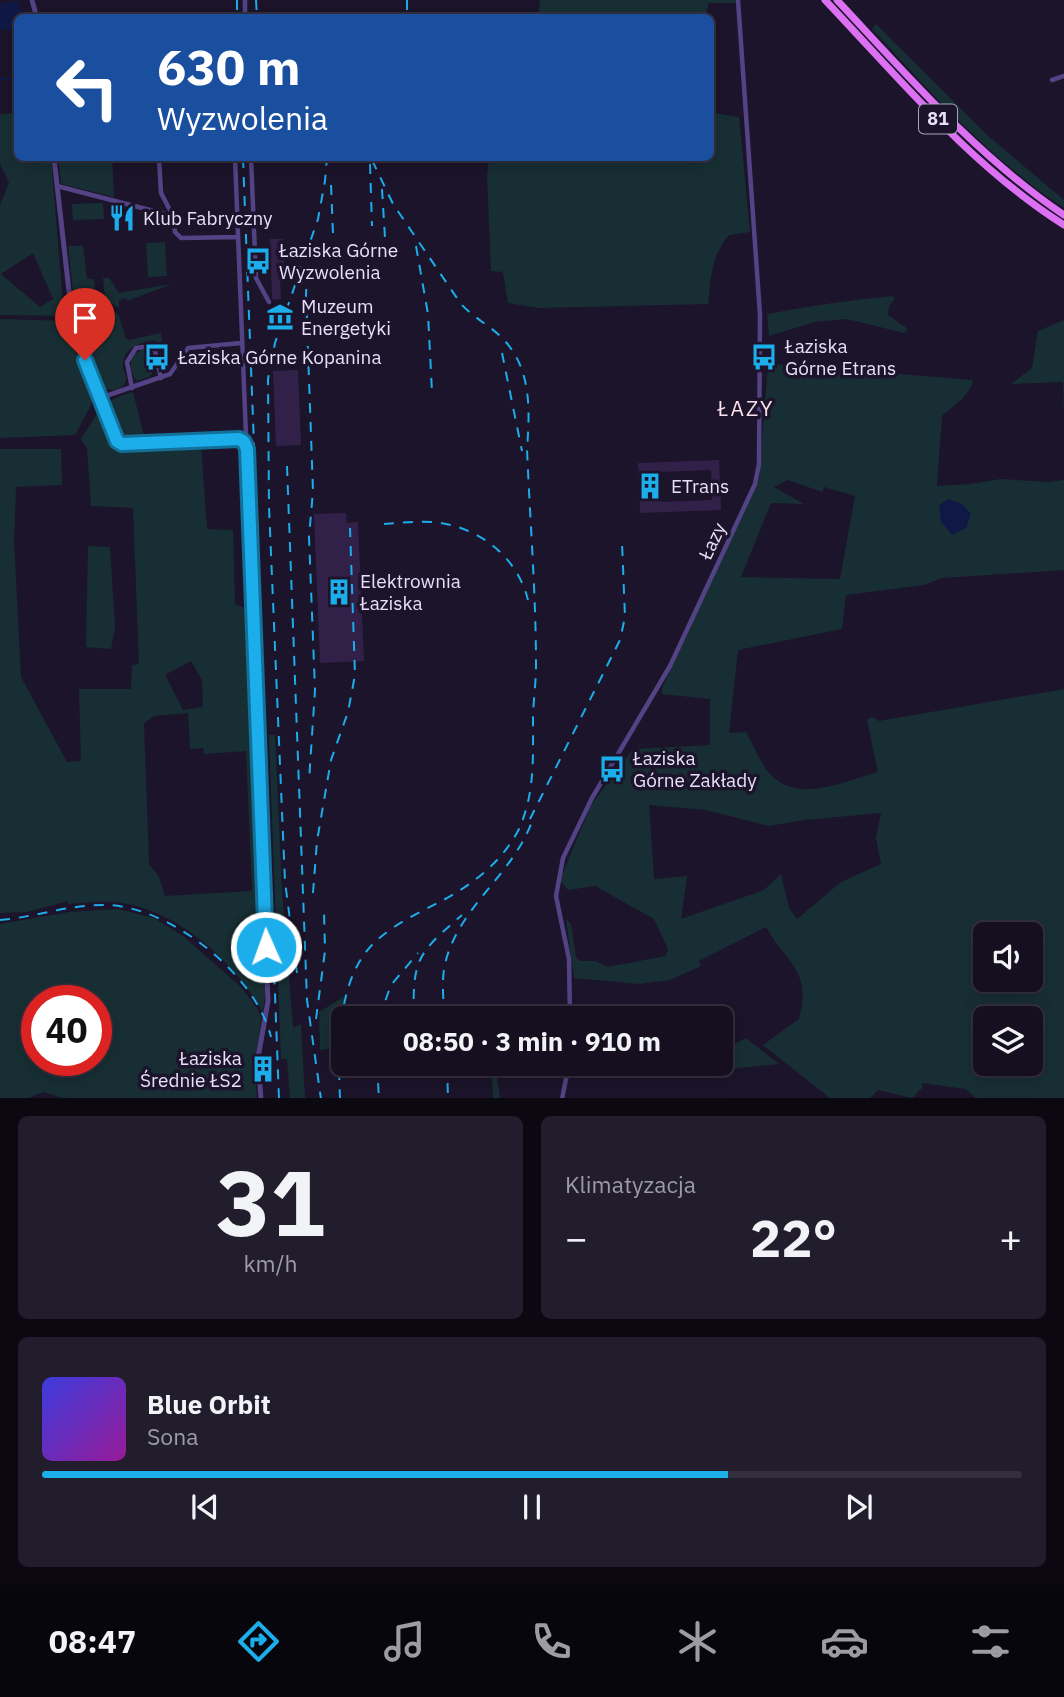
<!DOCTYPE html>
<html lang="pl">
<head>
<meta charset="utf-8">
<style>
  :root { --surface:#150f20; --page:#221d2d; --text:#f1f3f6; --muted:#9d9ca5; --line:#342f3e; --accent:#1cadeb }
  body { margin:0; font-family:"IBM Plex Sans",sans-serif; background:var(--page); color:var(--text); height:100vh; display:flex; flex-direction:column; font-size:26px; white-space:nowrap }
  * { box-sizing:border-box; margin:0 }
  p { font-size:23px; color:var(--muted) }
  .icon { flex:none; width:38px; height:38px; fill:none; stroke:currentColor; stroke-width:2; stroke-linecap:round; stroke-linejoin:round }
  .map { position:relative; height:1098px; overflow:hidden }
  .details { display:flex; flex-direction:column; gap:18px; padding:18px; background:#0c0812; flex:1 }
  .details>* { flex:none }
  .guide { position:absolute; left:14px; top:14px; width:700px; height:147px; border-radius:10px; box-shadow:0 4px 18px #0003,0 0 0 2px var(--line); background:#1a4fa0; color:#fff; overflow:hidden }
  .fabs { position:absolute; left:973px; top:922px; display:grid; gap:14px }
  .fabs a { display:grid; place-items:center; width:70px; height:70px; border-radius:10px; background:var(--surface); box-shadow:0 4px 18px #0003,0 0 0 2px var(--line); font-size:35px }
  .speed { position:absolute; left:21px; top:985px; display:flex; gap:14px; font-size:35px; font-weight:700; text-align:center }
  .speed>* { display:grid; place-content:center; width:91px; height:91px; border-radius:50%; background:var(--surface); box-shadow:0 4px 18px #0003,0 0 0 2px var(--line); line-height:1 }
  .speed .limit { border:10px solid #d22; background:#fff; color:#111 }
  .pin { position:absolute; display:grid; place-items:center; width:60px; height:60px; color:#fff; margin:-72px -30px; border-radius:50% 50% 50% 0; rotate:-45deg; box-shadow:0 0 7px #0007 }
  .pin .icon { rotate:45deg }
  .me { position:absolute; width:77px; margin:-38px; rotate:358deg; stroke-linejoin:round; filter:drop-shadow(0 0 5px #0008) }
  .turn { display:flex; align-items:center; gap:24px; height:147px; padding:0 28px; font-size:32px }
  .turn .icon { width:91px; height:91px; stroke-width:2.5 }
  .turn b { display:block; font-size:49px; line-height:60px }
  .big { font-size:52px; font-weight:800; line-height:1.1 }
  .details .tile { flex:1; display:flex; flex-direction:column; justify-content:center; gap:10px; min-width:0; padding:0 24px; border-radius:10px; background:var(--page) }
  .details .dial { align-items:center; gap:0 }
  .dial b { font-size:91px; line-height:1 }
  .song { display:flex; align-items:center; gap:21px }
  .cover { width:84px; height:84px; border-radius:10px; background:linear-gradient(135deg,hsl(240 70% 55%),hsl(300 70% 35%)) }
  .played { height:7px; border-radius:4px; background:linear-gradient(90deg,var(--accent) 70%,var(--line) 70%) }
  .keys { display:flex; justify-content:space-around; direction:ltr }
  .heat { display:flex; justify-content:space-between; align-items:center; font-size:38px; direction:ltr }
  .details .tiles { flex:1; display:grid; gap:18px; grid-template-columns:1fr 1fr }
  .tile:last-child { grid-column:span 2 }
  .trip { position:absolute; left:331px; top:1006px; width:402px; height:70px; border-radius:10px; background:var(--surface); box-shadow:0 4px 18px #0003,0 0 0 2px var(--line); font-weight:800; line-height:70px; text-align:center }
  .tabs { display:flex; height:112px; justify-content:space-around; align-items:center; background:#08060d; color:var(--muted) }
  .tabs .icon { width:49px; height:49px }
  .tabs .current { color:var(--accent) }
  .tabs b { font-size:32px; color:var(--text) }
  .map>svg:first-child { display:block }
</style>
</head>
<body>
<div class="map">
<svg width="1064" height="1099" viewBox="0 0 1064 1099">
  <rect width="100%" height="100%" fill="#1c142a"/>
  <path fill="#172f34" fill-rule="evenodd" d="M540,0H735L736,3H709L705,17H538Z
    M876,24L986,134L1064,200V208C991,160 931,93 872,29Z
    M17,106L18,158H51L64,316L0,315V205L9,183L0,164V114L15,113ZM33,253L53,299L40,307L1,274Z
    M711,107L715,113L739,117L750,232L729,235C711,256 711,278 708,304L538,308L508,303L503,272L491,271L487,175L489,158H710Z
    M58,158H112L114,197L61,184Z
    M103,203L104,219L73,220L72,204Z
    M165,242L167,276L148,277L146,243Z
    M68,246H83L87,279H94L96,297L74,299Z
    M103,278H109L119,293L172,284L127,301L126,298L119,300V308L105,300Z
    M892,296L895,299L889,306L888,315L908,329L904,333L847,319L814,322L769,336L767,314C809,306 850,300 892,296Z
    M90,302L118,313L126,339L129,340L161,333L163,348H160L154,340C139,343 122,348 123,367C123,370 126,375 126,378C125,393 108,392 99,386L88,360L73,307Z
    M0,319L67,321L91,396V405L75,435L0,438Z
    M1064,320V415L1063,382L1011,384L1032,368L1038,331Z
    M142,349L153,355L156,368L149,377L136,381L131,370V357Z
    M774,364L973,380C971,395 953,406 942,416L937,486L970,484L1001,479L1048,482L1064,480V570L942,578L924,585L846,595L842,629L738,650L729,733L746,732C754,745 760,764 771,775C799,804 845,781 878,772L867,720L872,717L879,721L1064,689V1098H976L965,1089L922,1083V1088L912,1098L878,1090L870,1098H830L763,1045L799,1019C812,970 787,964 766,927L699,961L701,966L670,980L639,984L574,978L566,919L571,924L576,957L580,961H596L607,967L666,956L668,949L654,919L595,886L568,890L560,880L591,805L633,749L710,745V699L662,694V688L759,479L768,365ZM788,480L822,492L824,487L855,496L840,579L741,577L771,503L804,504L774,487ZM649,805L706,810L769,826L804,820L881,813L876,838L881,864L841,882L797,919L789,908L781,874L764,890L681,919L687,876L654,879ZM985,934H1031V980H985ZM985,1018H1031V1064H985Z
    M133,392L145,440H113L116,447L201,446L207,529L233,530L235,604L251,610L255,716L253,755L258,811L266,986L263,1013C237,965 183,915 128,904C108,900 88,902 68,904V901L27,912L0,913V449H61L62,485L16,487L14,542L21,677L67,762L81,761L79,689H131L132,665L139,664L133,508L91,506L87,448L81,439C99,412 100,401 133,392ZM191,661L202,680L203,707L183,710L165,675ZM188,713L190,749L203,748L204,754L246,751L252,891L165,896L159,877L149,864L144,723L154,716Z
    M88,546L110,547L115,627L111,649L86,647Z
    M269,735H275L282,891L293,1028L301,1024L305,1098H290L287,1059H281Z
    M118,909L154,918L183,936L241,987L257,1008L261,1018L255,1075L257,1098L66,1099L43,1092L28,1098H0V924L69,912ZM37,1001H96V1060H37Z
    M345,996L338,1048L320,1050L319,1012Z
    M746,1038L779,1064L729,1069L716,1074L697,1072L678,1064H721V1051Z
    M491,1064H562V1076L497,1078L500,1098H493Z"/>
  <path fill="#101946" d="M18,1L22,17L18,18L17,30H0V4Z
    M948,499L962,504L971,514L966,528L952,535L941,522L939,505Z"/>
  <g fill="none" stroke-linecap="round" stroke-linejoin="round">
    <path stroke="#101946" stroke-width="2" d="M0,79H18"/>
  </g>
  <path fill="#312149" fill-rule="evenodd" d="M270,239H283L285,278H280L281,299L273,300L272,297L271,269L267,263L271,259Z
    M298,370L301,445L276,446L273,371Z
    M719,460L721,510L640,513L638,463ZM711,470L712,500L661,502L660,472Z
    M346,513L347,523L358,522L364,661L320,663L314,514Z"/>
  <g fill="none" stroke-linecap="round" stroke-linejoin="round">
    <path stroke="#534385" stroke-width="4.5" d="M245,0V18
      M1052,80L1064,76
      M235,158L246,436L244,441
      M251,158L256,278L269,302
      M57,186L173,216L161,193L159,158
      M173,216L175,232L181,238L238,237
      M132,388L127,362L136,348L151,346L155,351L161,378
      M100,398L170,374L188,348L241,343
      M570,1018L569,959L556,896L563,858L592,798L670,666L755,484L759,464L760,315L738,0
      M562,1099L569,1064"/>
    <path stroke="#534385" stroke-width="5" d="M32,0L37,18
      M54,158L72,318L77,339L117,441L129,445L239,439L244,441L247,448L268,1001L258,1058L261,1099"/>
    <path stroke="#dc70f3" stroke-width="7" d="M825,0C900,79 971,166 1064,225
      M837,0C908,76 977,156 1064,215"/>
    <path stroke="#1cadeb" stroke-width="2" stroke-dasharray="10 9" stroke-linecap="butt" d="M237,0V18
      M256,0L257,18
      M407,0V18
      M243,158L279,1099
      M370,164L372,226
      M331,185L333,234
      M382,189L385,238
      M416,246L428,314L432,392
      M307,270L306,296L313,491L309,537L315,690L309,781
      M502,353L522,451
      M287,466L307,1000L321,1099
      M384,524C400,523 417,521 433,522C478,526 517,556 528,600
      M530,819L620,640L625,617L622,542
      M313,893L317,841L331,760L348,712L355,675L350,528
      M0,920C36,917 70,904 107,905C171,907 256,975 271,1037
      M297,973L285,882L269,507L268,379L275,343L318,219L325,181L327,158
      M379,1018L391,985L418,953
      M414,1018C412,959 418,953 462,915
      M444,1018C444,1000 441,982 445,964C458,908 511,876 531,824
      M316,1019L325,951L324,911
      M377,1064L379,1099
      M447,1064L448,1099
      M340,1099C338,1049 336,979 375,942C395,923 423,911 447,898C477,881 503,860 519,829C535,793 533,758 533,720C533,702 536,684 536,666C536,594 530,521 527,449C530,409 532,365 499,335C487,324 473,317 461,304L393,204L371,158"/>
  </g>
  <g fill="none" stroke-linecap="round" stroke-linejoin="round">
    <g stroke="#127099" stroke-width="18">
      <path id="route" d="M85,360L117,441L122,444L239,439L244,442L247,449L266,947"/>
    </g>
    <use href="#route" stroke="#1cadeb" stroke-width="12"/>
  </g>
  <defs>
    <g id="restaurant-bare" transform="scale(2.1)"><path d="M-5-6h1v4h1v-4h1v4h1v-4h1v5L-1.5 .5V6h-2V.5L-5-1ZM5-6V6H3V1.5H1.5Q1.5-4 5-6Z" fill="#1cadeb" stroke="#1c142a" stroke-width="2.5" paint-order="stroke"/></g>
    <g id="bus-bare" transform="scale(2.1)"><path d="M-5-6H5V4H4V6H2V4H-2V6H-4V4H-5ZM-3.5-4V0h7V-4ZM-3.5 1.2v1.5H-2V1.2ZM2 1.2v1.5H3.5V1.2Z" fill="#1cadeb" stroke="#1c142a" stroke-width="2.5" paint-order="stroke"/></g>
    <g id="museum-bare" transform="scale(2.1)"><path d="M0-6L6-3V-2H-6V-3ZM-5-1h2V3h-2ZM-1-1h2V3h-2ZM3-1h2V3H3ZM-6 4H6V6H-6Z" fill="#1cadeb" stroke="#1c142a" stroke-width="2.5" paint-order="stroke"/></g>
    <g id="building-bare" transform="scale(2.1)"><path d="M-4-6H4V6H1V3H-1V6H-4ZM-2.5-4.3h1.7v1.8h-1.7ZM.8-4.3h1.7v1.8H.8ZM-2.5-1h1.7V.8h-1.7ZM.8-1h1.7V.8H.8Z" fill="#1cadeb" stroke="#1c142a" stroke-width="2.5" paint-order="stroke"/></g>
  </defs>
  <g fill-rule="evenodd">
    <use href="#restaurant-bare" x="122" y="218"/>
    <use href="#bus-bare" x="258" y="261"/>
    <use href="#museum-bare" x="280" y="317"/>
    <use href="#bus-bare" x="157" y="357"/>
    <use href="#bus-bare" x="764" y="357"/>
    <use href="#building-bare" x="650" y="486"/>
    <use href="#building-bare" x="339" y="592"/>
    <use href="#bus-bare" x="612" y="769"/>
    <use href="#building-bare" x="263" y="1069"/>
  </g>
  <g text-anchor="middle" stroke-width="7" stroke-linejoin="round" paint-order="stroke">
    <rect fill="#1c142a" stroke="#aba2bd" stroke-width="2" x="919" y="104.5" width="38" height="29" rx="5"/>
    <g font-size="18" font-weight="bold" fill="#e8dffc">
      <text x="938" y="125">81</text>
    </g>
    <g font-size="19" fill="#e8dffc" stroke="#1c142a" text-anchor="start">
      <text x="143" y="225">Klub Fabryczny</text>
      <text x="279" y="257">Łaziska Górne<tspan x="279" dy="22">Wyzwolenia</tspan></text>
      <text x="301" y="313">Muzeum<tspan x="301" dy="22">Energetyki</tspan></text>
      <text x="785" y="353">Łaziska<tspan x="785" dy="22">Górne Etrans</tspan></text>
      <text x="178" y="364">Łaziska Górne Kopanina</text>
      <text x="671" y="493">ETrans</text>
      <text x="360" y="588">Elektrownia<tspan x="360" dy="22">Łaziska</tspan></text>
      <text x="633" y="765">Łaziska<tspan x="633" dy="22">Górne Zakłady</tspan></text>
      <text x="242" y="1065" text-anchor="end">Łaziska<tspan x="242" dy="22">Średnie ŁS2</tspan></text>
    </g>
    <g font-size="19" fill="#e8dffc" stroke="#1c142a">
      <text transform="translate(712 541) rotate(-65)" y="7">Łazy</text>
    </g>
    <g font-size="21" letter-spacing="2" fill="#fce1ed" stroke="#1c142a">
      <text x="746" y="416">ŁAZY</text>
    </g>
  </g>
</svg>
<div class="fabs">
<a><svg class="icon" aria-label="sound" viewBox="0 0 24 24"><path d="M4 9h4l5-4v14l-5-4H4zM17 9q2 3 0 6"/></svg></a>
<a><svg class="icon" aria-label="layers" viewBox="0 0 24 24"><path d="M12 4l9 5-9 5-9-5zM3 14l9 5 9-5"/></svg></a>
</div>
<div class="speed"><div class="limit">40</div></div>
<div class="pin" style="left:85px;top:360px;background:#d93025"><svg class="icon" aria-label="arrive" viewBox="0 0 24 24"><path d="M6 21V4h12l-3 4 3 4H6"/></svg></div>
<svg class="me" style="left:266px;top:947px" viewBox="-20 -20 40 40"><circle r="17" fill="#1cadeb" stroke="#fff" stroke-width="3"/><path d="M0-11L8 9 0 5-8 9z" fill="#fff"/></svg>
<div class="trip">08:50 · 3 min · 910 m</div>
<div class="guide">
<div class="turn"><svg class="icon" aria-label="left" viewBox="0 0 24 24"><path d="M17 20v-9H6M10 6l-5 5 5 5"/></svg><div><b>630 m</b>Wyzwolenia</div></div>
</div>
</div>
<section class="details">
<div class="tiles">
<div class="tile dial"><b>31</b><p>km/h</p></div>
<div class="tile"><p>Klimatyzacja</p>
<div class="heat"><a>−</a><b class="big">22°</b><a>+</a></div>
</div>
<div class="tile">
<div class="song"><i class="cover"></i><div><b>Blue Orbit</b><p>Sona</p></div></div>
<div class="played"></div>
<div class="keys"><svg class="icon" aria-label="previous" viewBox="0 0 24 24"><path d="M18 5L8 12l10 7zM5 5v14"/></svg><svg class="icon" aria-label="pause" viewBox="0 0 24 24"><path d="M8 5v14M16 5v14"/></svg><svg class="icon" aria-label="next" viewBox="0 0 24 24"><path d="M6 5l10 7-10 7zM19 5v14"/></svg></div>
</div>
</div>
</section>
<nav class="tabs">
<b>08:47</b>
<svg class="icon current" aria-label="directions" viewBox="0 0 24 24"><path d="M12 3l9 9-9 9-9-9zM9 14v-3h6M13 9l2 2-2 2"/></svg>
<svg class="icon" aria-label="music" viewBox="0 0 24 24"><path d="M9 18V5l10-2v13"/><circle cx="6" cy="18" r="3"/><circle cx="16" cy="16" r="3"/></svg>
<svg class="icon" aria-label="phone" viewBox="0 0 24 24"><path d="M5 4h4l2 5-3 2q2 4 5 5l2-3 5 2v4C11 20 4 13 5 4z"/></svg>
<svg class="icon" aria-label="climate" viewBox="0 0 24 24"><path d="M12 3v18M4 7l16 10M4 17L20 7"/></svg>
<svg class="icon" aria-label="car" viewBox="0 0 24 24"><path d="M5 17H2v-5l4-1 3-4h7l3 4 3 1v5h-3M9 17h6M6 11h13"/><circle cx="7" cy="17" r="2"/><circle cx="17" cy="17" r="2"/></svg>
<svg class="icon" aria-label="filters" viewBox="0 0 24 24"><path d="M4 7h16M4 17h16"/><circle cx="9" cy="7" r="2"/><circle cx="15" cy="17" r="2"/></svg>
</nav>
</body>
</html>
